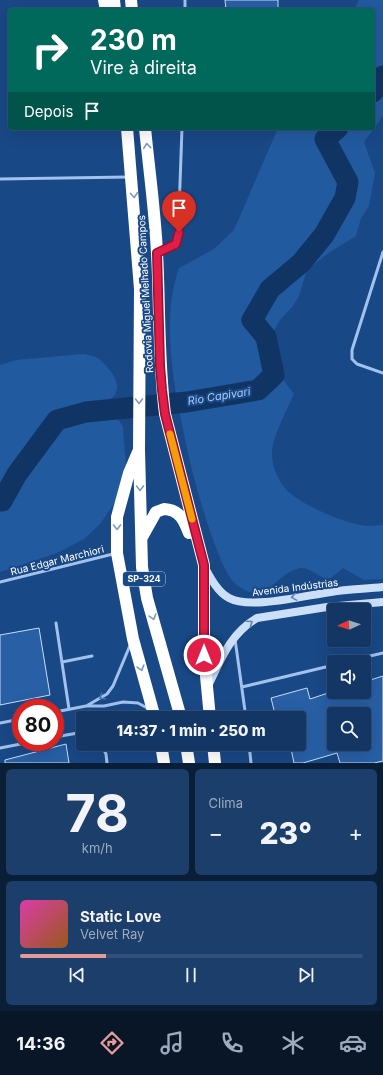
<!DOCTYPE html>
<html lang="pt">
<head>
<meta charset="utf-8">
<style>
  :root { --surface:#133664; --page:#1c3e6a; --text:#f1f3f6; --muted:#9dabbf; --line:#325078; --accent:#e69b98 }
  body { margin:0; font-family:Inter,sans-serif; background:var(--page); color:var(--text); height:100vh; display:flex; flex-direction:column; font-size:15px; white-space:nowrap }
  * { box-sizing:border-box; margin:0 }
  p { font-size:13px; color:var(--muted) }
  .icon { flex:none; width:22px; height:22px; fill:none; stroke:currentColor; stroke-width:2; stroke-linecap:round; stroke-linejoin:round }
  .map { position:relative; height:763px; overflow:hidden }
  .sheet { display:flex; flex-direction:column; gap:6px; padding:6px; background:#0a1e37; flex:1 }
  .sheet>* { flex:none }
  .banner { position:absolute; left:8px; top:8px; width:367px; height:122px; border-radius:4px; box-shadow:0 4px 16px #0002,0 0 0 1px var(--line); background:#00695c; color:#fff; overflow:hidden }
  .needle { width:26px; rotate:266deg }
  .tools { position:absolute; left:327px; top:603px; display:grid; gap:8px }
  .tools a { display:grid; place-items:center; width:44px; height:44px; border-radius:4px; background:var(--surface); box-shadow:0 4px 16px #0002,0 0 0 1px var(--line); font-size:20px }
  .speed { position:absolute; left:12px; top:699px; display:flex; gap:8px; font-size:20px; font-weight:700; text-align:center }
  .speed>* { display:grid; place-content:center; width:52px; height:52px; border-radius:50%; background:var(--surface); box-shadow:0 4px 16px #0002,0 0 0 1px var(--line); line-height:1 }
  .speed .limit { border:6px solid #d22; background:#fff; color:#111 }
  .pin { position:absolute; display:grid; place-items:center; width:34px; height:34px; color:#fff; margin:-41px -17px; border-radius:50% 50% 50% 0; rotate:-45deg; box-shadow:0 0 4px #0007 }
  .pin .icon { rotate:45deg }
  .me { position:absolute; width:44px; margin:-22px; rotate:0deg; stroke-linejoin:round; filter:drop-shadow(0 0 3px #0008) }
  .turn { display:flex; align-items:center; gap:14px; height:84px; padding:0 16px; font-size:18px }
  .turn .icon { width:52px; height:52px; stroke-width:2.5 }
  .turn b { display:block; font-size:28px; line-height:34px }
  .then { display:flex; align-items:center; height:38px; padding:0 16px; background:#0003; gap:8px; font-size:15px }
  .big { font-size:30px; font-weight:800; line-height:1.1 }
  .sheet .widget { flex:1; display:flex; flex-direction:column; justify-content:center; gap:6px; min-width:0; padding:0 14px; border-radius:6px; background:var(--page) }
  .sheet .dial { align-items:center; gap:0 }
  .dial b { font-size:52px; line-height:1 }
  .song { display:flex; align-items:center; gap:12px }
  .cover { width:48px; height:48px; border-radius:6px; background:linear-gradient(135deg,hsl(320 70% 55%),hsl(30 70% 35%)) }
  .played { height:4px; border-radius:2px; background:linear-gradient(90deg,var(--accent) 25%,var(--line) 25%) }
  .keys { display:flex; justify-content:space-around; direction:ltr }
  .heat { display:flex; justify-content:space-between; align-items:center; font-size:22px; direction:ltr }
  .sheet .tiles { flex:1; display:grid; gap:6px; grid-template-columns:1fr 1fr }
  .widget:last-child { grid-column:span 2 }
  .trip { position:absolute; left:76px; top:711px; width:230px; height:40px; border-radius:4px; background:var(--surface); box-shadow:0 4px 16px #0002,0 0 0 1px var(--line); font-weight:800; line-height:40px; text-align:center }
  .tabs { display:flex; height:64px; justify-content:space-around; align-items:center; background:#081628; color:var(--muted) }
  .tabs .icon { width:28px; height:28px }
  .tabs .selected { color:var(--accent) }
  .tabs b { font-size:18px; color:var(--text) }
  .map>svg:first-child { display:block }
</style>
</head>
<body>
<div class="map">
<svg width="383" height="763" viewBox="0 0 383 763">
  <rect width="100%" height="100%" fill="#194886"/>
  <path fill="#225a9f" d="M359,0H383V116L364,142L375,173L369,206L361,218L356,236L330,252L307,270L299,296L293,306L280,320L272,334L271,348L275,369L294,394C287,410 274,433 272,451C271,463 277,479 285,488C298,504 347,525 368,526C373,526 378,525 383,525V579L364,580L343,568L331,578L325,579C318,575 309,567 300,568C275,573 266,608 237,585C226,577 217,550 212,537C198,497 188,457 180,414C174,384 169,353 170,321C170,302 173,286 179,268L214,249L234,230L278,128H373V10H354Z
    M84,354C88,355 95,356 99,359C107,366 123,382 115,394C111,402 95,405 88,409L107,411L118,419L123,427L126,467L116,501L100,524L84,539L57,553L0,572V365L16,360Z"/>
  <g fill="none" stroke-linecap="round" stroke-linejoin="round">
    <path stroke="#103464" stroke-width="21" d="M373,92L383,76
      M0,501H2L17,474L57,420L86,412L187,402L258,390L274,375L266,337L252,320L270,289L301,263L324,235L345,198L348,182L325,139L338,128"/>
  </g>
  <path fill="#285fa5" stroke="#c5ddf9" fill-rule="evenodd" d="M225,0H278V10H226Z
    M39,628L50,695L0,705V635Z
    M383,676V761L374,763H340L337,753L303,763H294L290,744H299V718H276L271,698L307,688L310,699L331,692H364V682ZM334,714H364V744H334Z
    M66,744L69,763H5V760Z"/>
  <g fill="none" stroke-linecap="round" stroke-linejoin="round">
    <path stroke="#a0c2ec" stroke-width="3" d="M185,10V0
      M0,179L128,177
      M161,251L172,247L178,239L182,128
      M383,252L352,350V359L357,364L383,373
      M0,582L113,554
      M56,623L69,709
      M235,639L246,718
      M62,662L92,656
      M345,662L383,653
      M242,687L334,665
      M88,705L107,694L113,686L131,643
      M55,712L86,706H104L123,702L138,703L149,709
      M0,723L21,719
      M55,737L78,733L83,734
      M101,744L106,754L107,763
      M249,744L251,763
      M0,748L31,742"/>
    <path stroke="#ccdff9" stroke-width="8" d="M205,568C211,579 218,592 229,598C250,610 307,595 331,592C348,589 366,589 383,587
      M208,686C221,659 230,634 257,618L327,607L383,602"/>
    <path stroke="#fff" stroke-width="12" d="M104,0L106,10
      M114,0L115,10
      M131,0L132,10
      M127,128L140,289L139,450L142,567L147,598L181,718
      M145,128C149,169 155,211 157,253C160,307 158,360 165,414L204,565V655L210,718
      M138,452L129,473L117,517V553L133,639L155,718
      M142,537L156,512L164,509C180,510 184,520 189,533
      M161,744L164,763
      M186,744L189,763
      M213,744L215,763"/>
  </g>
  <defs><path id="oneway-chevron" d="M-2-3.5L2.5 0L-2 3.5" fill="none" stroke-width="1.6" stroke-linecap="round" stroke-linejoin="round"/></defs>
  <g stroke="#809abc">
    <use href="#oneway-chevron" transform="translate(147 146) rotate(-96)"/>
    <use href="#oneway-chevron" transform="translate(134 195) rotate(86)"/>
    <use href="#oneway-chevron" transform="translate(139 401) rotate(90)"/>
    <use href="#oneway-chevron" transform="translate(140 488) rotate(89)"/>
    <use href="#oneway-chevron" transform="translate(117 527) rotate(89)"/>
    <use href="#oneway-chevron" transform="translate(153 617) rotate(74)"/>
    <use href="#oneway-chevron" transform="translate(141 668) rotate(74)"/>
  </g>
  <g stroke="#6184b4">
    <use href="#oneway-chevron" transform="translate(294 597) rotate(171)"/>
    <use href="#oneway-chevron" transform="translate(250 623) rotate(-35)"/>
  </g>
  <use stroke="#4873aa" href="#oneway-chevron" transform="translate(102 697) rotate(146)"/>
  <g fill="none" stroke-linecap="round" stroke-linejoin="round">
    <g stroke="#92132f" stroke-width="10">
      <path id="route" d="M179,232L176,244L157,253L160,366L162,390L165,414L204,565V655"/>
    </g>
    <use href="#route" stroke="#e11d48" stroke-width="7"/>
    <path stroke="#f59e0b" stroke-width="7" d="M170,434L192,519"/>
  </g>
  <g text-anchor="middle" stroke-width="4" stroke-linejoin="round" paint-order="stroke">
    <rect fill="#194886" stroke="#bac8db" stroke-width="1" x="123" y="572" width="42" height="14" rx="3"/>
    <g font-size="9" font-weight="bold" fill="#fff">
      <text x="144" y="582">SP-324</text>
    </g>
    <g font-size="10" fill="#fff" stroke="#194886">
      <text transform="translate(145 294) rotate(-93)" y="4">Rodovia Miguel Melhado Campos</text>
      <text transform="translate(57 560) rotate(-14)" y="4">Rua Edgar Marchiori</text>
      <text transform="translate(295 587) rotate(-7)" y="4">Avenida Indústrias</text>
    </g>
    <g font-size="11" font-style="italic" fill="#abccf4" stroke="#194886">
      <text transform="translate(219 396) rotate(-9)" y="4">Rio Capivari</text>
    </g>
  </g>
</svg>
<div class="tools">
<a><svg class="needle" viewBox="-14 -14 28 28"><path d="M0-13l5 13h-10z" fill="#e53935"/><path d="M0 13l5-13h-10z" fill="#9dabbf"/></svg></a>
<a><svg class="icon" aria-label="sound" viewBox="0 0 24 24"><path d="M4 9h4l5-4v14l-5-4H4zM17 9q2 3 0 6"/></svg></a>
<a><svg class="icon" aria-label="search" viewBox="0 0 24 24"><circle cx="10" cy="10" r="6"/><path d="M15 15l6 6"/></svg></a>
</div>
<div class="speed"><div class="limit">80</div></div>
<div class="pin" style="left:179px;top:232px;background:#d93025"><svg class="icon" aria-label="arrive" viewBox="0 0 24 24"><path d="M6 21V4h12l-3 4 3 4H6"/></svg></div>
<svg class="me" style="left:204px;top:655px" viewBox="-20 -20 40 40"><circle r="17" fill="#e11d48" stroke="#fff" stroke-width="3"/><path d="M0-11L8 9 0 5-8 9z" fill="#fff"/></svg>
<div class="trip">14:37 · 1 min · 250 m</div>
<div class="banner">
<div class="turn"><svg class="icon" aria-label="right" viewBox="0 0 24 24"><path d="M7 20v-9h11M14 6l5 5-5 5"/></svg><div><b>230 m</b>Vire à direita</div></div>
<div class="then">Depois<svg class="icon" aria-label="arrive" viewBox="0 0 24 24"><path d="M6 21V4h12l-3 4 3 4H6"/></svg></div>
</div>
</div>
<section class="sheet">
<div class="tiles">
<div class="widget dial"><b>78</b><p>km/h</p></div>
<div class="widget"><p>Clima</p>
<div class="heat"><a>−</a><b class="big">23°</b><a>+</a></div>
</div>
<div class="widget">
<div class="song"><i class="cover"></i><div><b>Static Love</b><p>Velvet Ray</p></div></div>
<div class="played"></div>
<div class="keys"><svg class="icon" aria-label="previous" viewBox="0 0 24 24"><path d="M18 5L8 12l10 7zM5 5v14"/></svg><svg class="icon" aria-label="pause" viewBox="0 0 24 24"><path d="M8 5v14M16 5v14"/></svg><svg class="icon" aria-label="next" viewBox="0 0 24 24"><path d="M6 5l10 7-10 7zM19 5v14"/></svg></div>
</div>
</div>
</section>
<nav class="tabs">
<b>14:36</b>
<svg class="icon selected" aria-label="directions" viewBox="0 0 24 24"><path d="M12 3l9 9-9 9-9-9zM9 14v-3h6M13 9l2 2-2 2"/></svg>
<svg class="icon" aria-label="music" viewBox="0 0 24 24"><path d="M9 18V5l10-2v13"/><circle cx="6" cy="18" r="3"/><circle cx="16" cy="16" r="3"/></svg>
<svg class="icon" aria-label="phone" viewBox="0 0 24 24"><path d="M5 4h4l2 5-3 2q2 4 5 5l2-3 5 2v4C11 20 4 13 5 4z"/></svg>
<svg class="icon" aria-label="climate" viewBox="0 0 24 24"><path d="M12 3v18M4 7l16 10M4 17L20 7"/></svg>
<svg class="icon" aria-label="car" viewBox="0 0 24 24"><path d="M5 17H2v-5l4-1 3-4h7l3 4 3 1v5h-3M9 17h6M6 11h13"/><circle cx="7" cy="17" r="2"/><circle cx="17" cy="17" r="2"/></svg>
</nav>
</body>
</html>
